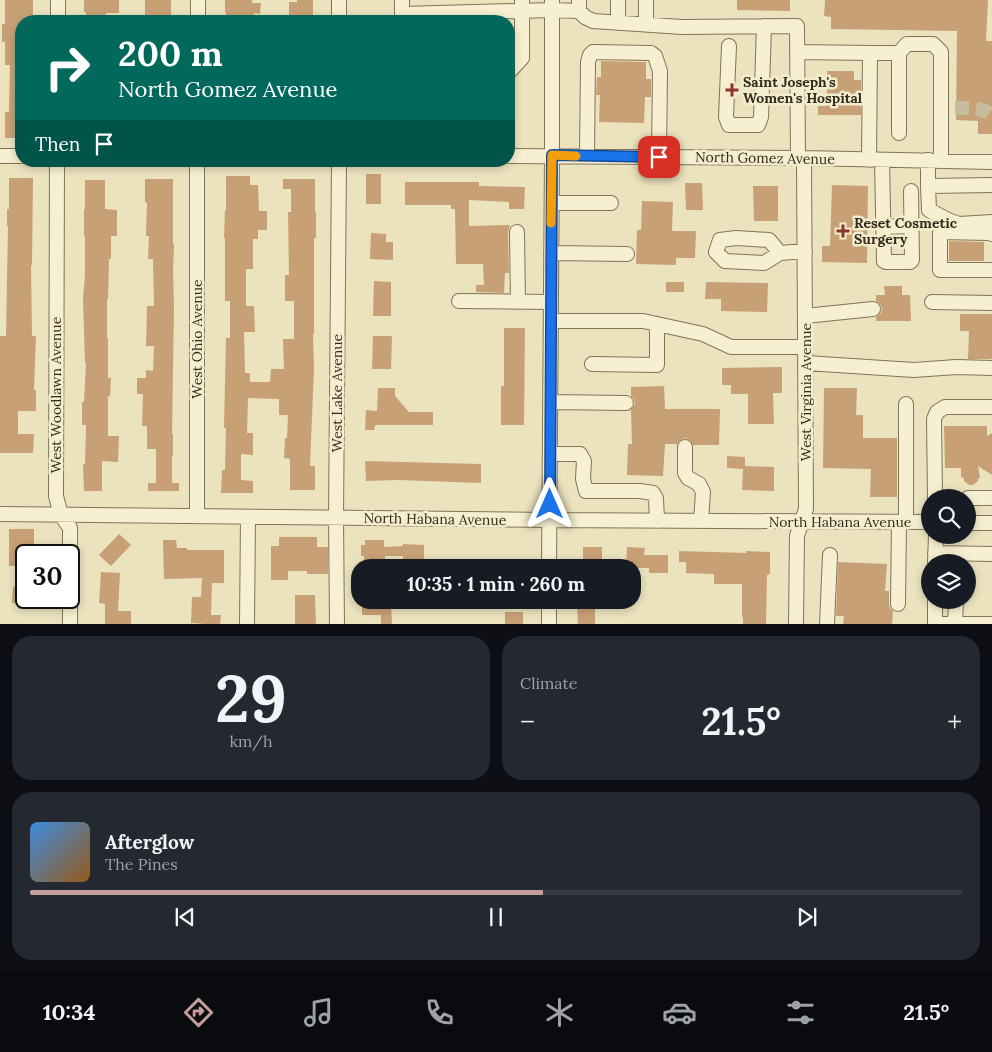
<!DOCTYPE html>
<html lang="en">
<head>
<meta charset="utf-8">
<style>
  :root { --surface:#171b24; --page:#242831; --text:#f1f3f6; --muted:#9ea1a6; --line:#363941; --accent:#c59d9b }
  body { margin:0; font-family:Lora,serif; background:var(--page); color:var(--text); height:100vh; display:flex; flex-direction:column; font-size:19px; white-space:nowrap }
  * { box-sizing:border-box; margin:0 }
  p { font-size:16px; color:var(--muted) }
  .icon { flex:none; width:28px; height:28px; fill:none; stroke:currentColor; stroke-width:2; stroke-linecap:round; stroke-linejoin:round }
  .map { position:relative; height:624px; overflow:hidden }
  .drawer { display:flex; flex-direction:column; gap:12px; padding:12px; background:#0d0f14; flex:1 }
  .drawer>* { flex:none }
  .guide { position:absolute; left:15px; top:15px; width:500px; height:152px; border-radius:20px; box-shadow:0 2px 8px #0003; background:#00695c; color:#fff; overflow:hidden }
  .buttons { position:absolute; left:921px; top:489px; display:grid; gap:10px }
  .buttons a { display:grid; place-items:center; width:55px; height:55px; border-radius:50%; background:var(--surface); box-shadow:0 2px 8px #0003; font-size:25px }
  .speed { position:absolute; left:15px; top:544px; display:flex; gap:10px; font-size:25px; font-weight:700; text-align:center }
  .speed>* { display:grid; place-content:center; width:65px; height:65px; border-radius:50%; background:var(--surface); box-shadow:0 2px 8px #0003; line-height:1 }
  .speed .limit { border:2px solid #111; border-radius:8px; background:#fff; color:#111 }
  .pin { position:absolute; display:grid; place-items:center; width:42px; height:42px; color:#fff; margin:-21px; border-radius:10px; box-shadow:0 2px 8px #0006 }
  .me { position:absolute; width:55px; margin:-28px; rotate:0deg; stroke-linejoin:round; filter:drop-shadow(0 0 4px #0008) }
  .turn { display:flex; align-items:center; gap:18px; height:105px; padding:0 20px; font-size:22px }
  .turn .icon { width:65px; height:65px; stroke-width:2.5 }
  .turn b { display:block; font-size:35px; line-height:42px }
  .then { display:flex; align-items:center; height:48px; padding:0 20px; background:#0003; gap:10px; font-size:19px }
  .big { font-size:38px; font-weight:700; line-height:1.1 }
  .drawer .card { flex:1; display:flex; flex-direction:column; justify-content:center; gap:8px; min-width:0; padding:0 18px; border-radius:20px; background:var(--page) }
  .drawer .dial { align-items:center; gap:0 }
  .dial b { font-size:65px; line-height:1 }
  .song { display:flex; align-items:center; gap:15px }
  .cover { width:60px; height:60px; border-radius:8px; background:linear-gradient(135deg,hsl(210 70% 55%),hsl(30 70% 35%)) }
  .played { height:5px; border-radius:2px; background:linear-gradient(90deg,var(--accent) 55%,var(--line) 55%) }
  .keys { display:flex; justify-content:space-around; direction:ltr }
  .heat { display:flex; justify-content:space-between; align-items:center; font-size:28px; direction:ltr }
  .drawer .tiles { flex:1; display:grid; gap:12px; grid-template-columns:1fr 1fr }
  .card:last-child { grid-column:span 2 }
  .trip { position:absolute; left:351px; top:559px; width:290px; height:50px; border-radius:20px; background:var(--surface); box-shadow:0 2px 8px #0003; font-weight:700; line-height:50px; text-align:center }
  .tab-bar { display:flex; height:80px; justify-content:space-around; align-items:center; background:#090b0e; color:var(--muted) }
  .tab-bar .icon { width:35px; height:35px }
  .tab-bar .on { color:var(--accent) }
  .tab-bar b { font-size:22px; color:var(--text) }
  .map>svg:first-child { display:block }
</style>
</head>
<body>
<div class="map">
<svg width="992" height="625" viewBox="0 0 992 625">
  <rect width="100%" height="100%" fill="#ebe2be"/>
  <path fill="#c8a075" d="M5,0H33V21H21V138H5V112H9L10,65H5V42H2V24H5Z
    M84,0H119V13H106L105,21H85L86,12H84Z
    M145,0H171V17L145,16Z
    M225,0H252V3H261L260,14L254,13V21H226V13L225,12Z
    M297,0H313V19H289V2H297Z
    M737,0H790V11L737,10Z
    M825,0H988L986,41H992V134H978V121L956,120L957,31L831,29V17L824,16Z
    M601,61L646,62V79H651V97H645L644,123L599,122L600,95H596L597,77H601Z
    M827,71H854V80H861V115H818V106H827Z
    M366,174H381V204H366Z
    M226,176H250V185H258L259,211H267V230H258V239H253V269H246V306H254L255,332H244L245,373H250V382H270L271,369H284L283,339H294V301H285V275H289L288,212H291V189H283V179H315V212H316V238H314V334H313L314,369L310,466H315V490H290V459L284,458L285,438H287L288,415H279V399L248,398L247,433H253V455L241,454V480L253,481V493H221L222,470H225L226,428H224L226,338H230V301H225V238H224L225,210H226Z
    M9,178H33L32,265H31L32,336H36L34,390H36V411H18V434H34L33,453H0V336H6L8,226H7V209H9Z
    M145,179H173V244L174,245L173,269L174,307L172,434H173V456H172V483H179V491H148V483H156V449H147V426H142L143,394H137V378H146V370L153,371L154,346H146L147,306H154L153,259H148L149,236H146L147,203L145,202Z
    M85,180H105V209L117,210V236H111V259H109L108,299H107V338H108V378H111L110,396H108V436H119L118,462L102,461V491H84L83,464H85L86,425H82V402H84L86,363H85L83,299L85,275V236H84V209H85Z
    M405,182H479V186L525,187L524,209H509V202L469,200V226L510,225L508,232L509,273H505L504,293L476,292V285H484L483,264H456L455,209H451V205H405Z
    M685,183H702L703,210H686Z
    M832,185L868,186L867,263L822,262V246H830Z
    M753,186H778V221H754Z
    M642,201L673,202L672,231H696L695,258H676V265L636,264L637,230H641Z
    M371,233L386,234V242H393V260L370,259Z
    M949,241L984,242V261H949Z
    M374,281L391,282V316H373Z
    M666,282H684V292H666Z
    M706,282L768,283L767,312L721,311V299H705Z
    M884,286H902V295H910L911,321H876V317L881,313L882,309L880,304L876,301V295H885Z
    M960,314H992V359H968L969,331H960Z
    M504,328H525L524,425H501V386H504Z
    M373,336H392L391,369H372Z
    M782,367V393H773L774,424H748V394H731V385H722V368Z
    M664,386L665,409H720L719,445H693L690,440L685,438L680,440L677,444H665L663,476L627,475L628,444H632L631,410L635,404L634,399L631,396V387Z
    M378,388H395V396L409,412H433V425H375L374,430H365L366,410L377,411Z
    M824,388H857L856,415H863V438H897V497H870L871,469L823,468Z
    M944,426H987V436L992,433V475L978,466L980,478L978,479V481L973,485H969L964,481V478L961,477V468H945Z
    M727,456L745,457V466L774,467V491L742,490L743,469L727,468Z
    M365,461L481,464V483L398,480L366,481Z
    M9,529H34V555H26V566H9Z
    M119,534L131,545L111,566L99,555Z
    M279,537H317V547H328V574H307V571H288V580H271V546H279Z
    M163,540H176L177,548H187V550H224V583H212L211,615H221L220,625L191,623L192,597H201L202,578L164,579Z
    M365,540H384V547L403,546V544L424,545V568H404L403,556H385V568H365L364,556H361V545H365Z
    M583,547H602V566H583Z
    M627,547L645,548L644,555H668V573H649V568H626Z
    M679,551L746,553V551L770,552V574L767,575L766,625H743V617H742V584H714V574L686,573V562H679Z
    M838,562L887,564L885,591H889V604L890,608L893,611L892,625H843L844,616H836Z
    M101,572L120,573L118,611H131V625H105V604L99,603Z
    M13,587L26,588V604L12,603Z
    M295,595H315L316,625H295Z
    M362,600H386V602H391L392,625H381V615H362Z
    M577,604H595V625H578Z
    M505,612H523V625H505Z"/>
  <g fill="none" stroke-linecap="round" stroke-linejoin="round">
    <path stroke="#c6bd9e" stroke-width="14" stroke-dasharray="14 7" stroke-linecap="butt" d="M955,108C967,108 984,107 992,116"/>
    <g stroke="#837358" stroke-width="16">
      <path id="minor" d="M402,0V14L552,10L579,11
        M579,0V11L585,17L593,21L682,27L797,26L798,158
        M58,21V0
        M198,21V0
        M339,21V0
        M618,23V0
        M646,24V0
        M729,46L726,117L729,125H758L761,117L764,26
        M797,52L870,53L869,160
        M870,53H899L907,44H933L941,52V160
        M899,53V133
        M509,72L522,58V0
        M0,156H21
        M509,156L804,158L992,162
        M587,156L588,62L590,55L593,52L651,53L655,56L660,71L659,157
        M882,160L884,261L886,262H910L912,260L911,191
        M928,160V186L992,185
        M57,161L56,496L61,515L70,528V625
        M928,186L929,210L950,221L959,224L992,222
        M552,203H611
        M883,227L911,226
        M517,232L518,302
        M992,234L989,233L940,232V270H992
        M551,253L627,254
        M780,253L769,240L736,238L720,240L716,252L725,261L764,263L780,253L805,251
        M459,301L551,302
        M932,302L992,303
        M805,316L873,309
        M551,321H643L703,334L731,347H805
        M806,363L914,370L956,367L992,368
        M592,364L657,365V324
        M550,402L626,403
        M685,447V473L688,478L699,484L703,492L701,521
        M550,454H580L584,461L583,479L586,491H640L653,493L656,498L657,521
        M935,498L934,419L937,412L945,407H992
        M968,498H992
        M0,514L550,520L930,522
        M197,516V161
        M906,522V404
        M968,523H992
        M935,553L992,554
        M935,562L936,535
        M549,568L552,155V0
        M935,600V624H992
        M898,604L899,522
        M955,624L956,600
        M247,625L248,517
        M337,625L336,518L339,161
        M549,625V600
        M796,625L797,536L806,509L804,158
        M827,625L830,555"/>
    </g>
    <use href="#minor" stroke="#f7efd1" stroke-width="14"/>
  </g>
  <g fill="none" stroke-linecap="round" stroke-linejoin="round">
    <g stroke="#114b97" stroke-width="12">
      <path id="route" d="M550,504L552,155L659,157"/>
    </g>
    <use href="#route" stroke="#1a73e8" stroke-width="9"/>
    <path stroke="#f59e0b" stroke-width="9" d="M551,223L552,155L576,156"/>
  </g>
  <g fill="#8f342b" stroke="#f3eccd" stroke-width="2">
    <path d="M729.5 82.5h5v5h5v5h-5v5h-5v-5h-5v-5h5z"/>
    <path d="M840.5 223.5h5v5h5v5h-5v5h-5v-5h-5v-5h5z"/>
  </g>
  <g text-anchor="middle" stroke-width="5" stroke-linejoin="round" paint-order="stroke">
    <g font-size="14" font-weight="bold" fill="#33291c" stroke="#f3eccd" text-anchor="start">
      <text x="743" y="87">Saint Joseph's<tspan x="743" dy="16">Women's Hospital</tspan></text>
      <text x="854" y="228">Reset Cosmetic<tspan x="854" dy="16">Surgery</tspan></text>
    </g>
    <g font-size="14" fill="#33291c" stroke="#f3eccd">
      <text transform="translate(765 158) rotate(1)" y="5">North Gomez Avenue</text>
      <text transform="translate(197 339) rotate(-90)" y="5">West Ohio Avenue</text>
      <text transform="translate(806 392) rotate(-90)" y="5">West Virginia Avenue</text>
      <text transform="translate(337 393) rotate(-90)" y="5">West Lake Avenue</text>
      <text transform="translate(56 395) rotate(-90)" y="5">West Woodlawn Avenue</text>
      <text transform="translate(435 519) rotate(1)" y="5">North Habana Avenue</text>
      <text x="840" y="527">North Habana Avenue</text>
    </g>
  </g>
</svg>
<div class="buttons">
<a><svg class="icon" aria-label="search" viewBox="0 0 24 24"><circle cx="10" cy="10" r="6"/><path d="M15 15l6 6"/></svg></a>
<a><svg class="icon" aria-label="layers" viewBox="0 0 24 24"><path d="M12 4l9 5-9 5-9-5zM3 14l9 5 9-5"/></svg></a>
</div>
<div class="speed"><div class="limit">30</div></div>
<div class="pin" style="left:659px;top:157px;background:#d93025"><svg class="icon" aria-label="arrive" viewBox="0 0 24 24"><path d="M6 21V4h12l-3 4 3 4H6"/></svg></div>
<svg class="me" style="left:550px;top:504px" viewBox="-20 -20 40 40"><path d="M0-17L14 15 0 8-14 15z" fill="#1a73e8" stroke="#fff" stroke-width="4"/></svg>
<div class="trip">10:35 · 1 min · 260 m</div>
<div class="guide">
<div class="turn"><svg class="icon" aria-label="right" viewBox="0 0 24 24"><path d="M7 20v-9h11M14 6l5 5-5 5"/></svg><div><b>200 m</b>North Gomez Avenue</div></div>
<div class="then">Then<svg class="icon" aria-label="arrive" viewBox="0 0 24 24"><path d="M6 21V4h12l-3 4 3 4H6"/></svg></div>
</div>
</div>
<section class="drawer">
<div class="tiles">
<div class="card dial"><b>29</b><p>km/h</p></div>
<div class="card"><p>Climate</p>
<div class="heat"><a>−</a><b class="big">21.5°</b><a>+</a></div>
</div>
<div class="card">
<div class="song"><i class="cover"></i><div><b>Afterglow</b><p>The Pines</p></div></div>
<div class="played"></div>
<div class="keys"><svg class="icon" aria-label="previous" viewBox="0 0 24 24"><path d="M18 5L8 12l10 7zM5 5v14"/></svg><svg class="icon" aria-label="pause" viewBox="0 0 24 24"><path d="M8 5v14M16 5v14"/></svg><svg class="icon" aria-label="next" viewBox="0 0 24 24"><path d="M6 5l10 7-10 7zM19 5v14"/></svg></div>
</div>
</div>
</section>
<nav class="tab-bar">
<b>10:34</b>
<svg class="icon on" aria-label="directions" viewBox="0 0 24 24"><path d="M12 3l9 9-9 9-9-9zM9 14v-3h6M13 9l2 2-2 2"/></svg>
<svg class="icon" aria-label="music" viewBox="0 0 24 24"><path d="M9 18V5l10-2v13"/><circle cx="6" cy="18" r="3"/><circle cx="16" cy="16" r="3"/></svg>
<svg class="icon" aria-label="phone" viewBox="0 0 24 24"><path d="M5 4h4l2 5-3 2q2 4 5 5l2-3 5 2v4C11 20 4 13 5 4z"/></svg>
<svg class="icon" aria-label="climate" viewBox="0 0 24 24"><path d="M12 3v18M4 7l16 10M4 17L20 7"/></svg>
<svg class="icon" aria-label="car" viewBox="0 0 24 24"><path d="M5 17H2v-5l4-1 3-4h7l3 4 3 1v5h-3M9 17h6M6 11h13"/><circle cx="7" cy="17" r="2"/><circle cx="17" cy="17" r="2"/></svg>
<svg class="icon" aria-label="filters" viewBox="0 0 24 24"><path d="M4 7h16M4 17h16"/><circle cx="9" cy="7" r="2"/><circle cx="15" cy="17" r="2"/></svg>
<b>21.5°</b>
</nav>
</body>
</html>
